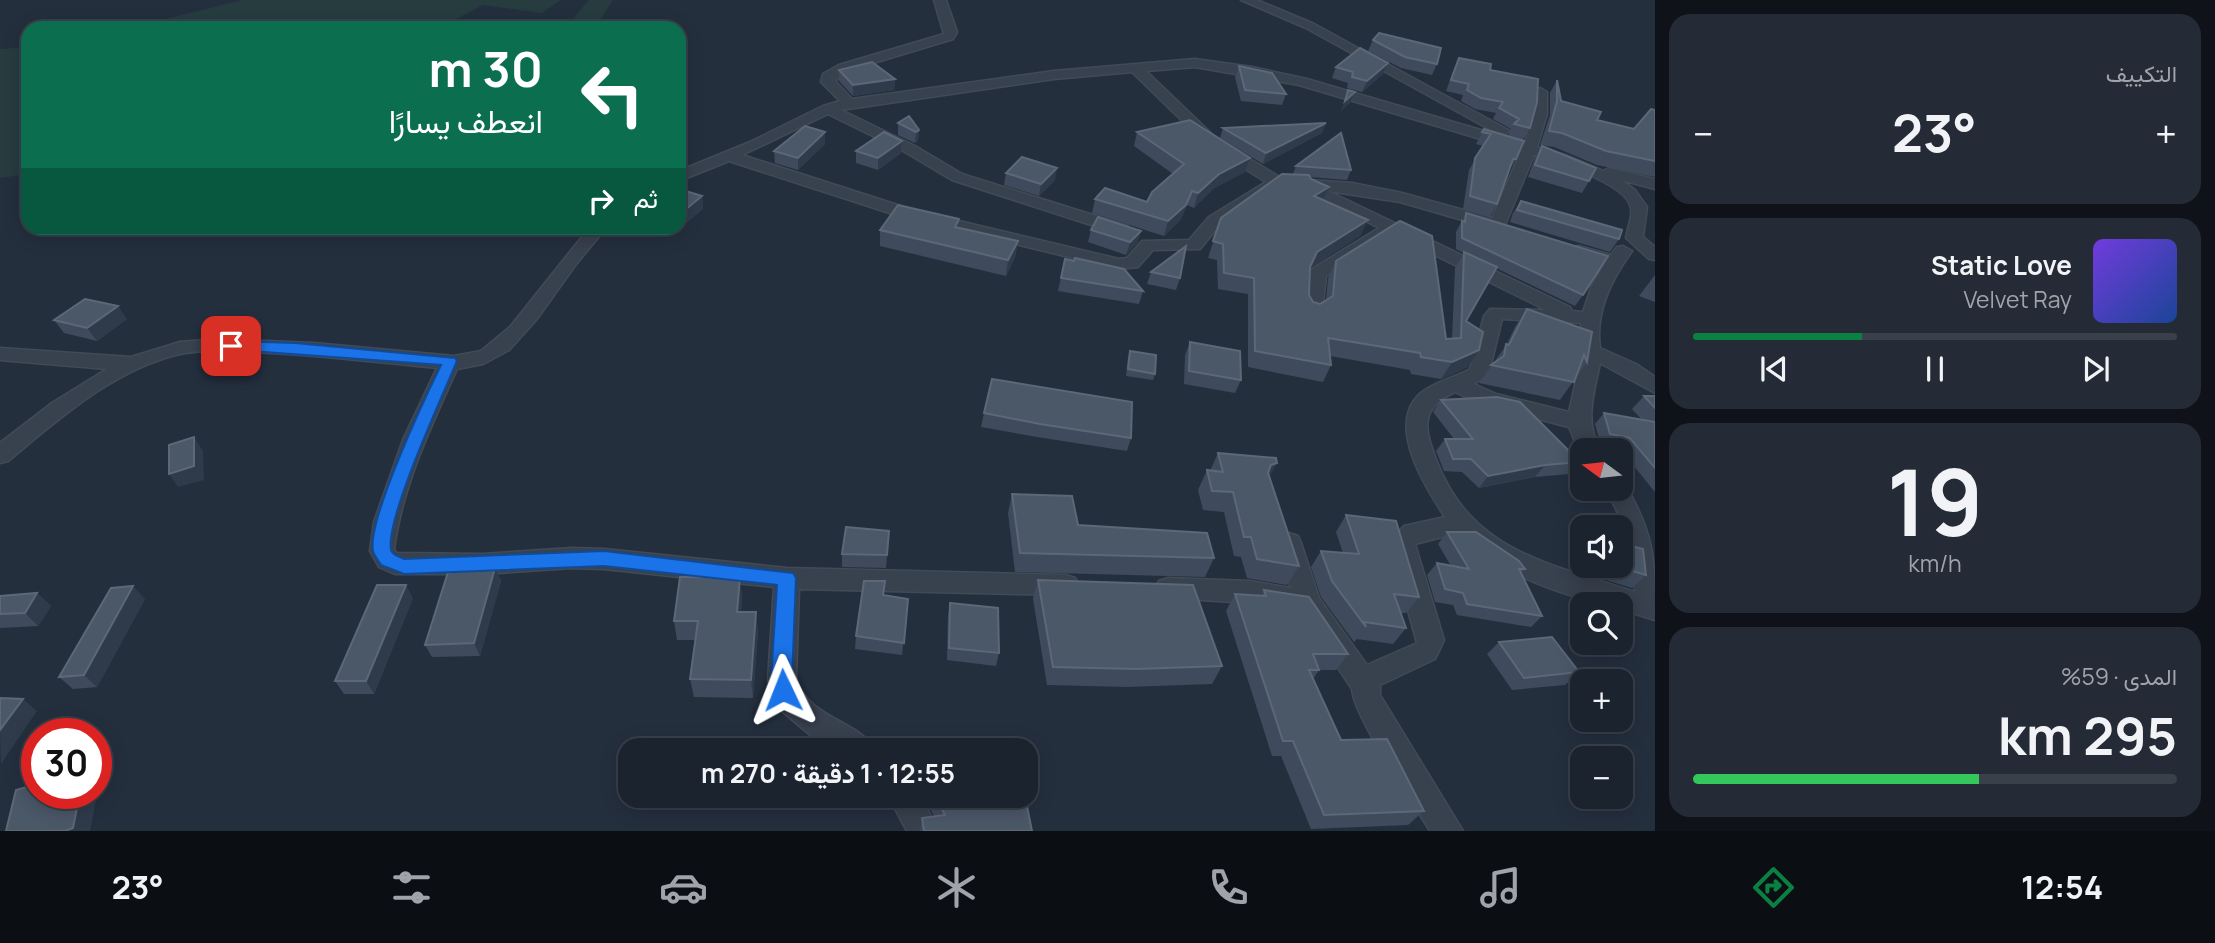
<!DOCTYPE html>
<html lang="ar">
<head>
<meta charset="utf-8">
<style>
  :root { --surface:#1b232e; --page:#242b36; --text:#f1f3f6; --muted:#a0a4aa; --line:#39404a; --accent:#0b8043 }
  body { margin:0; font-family:Manrope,Vazirmatn,sans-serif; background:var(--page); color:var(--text); direction:rtl; height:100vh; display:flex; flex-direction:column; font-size:26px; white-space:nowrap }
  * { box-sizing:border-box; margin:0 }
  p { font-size:23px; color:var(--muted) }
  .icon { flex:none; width:38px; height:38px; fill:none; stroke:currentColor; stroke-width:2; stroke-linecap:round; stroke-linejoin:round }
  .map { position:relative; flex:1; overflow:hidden; direction:ltr }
  .side { display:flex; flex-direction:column; gap:14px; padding:14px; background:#0f1319; width:560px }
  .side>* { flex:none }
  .top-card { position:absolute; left:21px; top:21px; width:665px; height:214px; border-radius:21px; box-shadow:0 4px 18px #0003,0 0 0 2px var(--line); direction:rtl; background:#0b6e4f; color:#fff; overflow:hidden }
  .needle { width:46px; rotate:285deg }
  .controls { position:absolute; left:1570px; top:438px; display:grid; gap:14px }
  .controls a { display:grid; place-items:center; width:63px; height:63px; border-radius:14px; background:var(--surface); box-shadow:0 4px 18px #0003,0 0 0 2px var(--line); font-size:35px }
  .speed { position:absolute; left:21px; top:718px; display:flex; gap:14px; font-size:35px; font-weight:700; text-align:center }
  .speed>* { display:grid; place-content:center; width:91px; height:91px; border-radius:50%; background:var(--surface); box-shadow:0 4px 18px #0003,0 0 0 2px var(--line); line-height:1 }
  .speed .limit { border:10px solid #d22; background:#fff; color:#111 }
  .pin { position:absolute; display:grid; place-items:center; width:60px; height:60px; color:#fff; margin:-30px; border-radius:14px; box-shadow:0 4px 10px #0006 }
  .me { position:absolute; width:77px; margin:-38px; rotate:358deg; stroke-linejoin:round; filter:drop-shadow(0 0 5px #0008) }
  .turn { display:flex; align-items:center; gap:24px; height:147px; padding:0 28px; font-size:32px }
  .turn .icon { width:91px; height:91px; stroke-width:2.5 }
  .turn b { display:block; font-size:49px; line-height:60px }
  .then { display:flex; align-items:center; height:66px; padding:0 28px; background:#0003; gap:14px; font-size:26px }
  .big { font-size:52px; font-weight:700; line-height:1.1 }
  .side .widget { flex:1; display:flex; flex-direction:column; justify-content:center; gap:10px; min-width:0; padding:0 24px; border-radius:21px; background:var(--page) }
  .side .dial { align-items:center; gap:0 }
  .dial b { font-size:91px; line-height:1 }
  .song { display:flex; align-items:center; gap:21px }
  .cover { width:84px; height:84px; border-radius:10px; background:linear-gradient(135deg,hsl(260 70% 55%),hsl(220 70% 35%)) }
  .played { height:7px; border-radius:4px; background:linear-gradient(90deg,var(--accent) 35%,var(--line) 35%) }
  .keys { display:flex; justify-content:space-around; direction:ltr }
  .heat { display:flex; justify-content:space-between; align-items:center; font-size:38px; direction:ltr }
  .charge { height:10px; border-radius:5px; background:linear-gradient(90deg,#34c759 59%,var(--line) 0) }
  .trip { position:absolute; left:618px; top:738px; width:420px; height:70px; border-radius:21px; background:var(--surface); box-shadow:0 4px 18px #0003,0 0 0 2px var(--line); font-weight:700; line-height:70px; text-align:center; direction:rtl }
  .tabs { display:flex; height:112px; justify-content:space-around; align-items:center; background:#0b0e12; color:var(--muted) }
  .tabs .icon { width:49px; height:49px }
  .tabs .current { color:var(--accent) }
  .tabs b { font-size:32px; color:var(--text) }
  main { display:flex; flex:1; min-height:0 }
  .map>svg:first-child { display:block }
</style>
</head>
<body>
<main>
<section class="side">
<div class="widget"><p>التكييف</p>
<div class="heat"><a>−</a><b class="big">23°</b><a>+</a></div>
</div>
<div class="widget">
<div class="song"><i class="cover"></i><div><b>Static Love</b><p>Velvet Ray</p></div></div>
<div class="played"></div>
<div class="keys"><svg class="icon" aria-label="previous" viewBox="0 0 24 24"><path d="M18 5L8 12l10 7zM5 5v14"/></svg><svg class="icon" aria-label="pause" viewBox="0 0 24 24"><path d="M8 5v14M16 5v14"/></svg><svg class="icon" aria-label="next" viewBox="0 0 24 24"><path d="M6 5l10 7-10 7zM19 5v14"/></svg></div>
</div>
<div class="widget dial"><b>19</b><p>km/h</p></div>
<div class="widget"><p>المدى · 59%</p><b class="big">295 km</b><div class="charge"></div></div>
</section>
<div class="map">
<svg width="1655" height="831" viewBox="0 0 1655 831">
  <rect width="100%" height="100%" fill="#242f3e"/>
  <path fill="#263c3f" d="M242,0H561L542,13L483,5L439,28H130Z
    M589,0H613L595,28H565Z
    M28,47V174L0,178V49Z"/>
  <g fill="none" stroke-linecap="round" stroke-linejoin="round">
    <g stroke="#414a57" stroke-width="3">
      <path id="street" d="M934,0H946L957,32L953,39L847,71L835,81L852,99L1054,71L1195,59L1252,67L1307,79L1525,143L1533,114V92L1540,88L1547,92V114L1537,147L1565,155L1603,171L1609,168L1655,179V189L1621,180L1635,190L1647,207L1643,237L1655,247V260L1649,259L1626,238C1627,228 1634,216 1630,205C1623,183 1555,161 1534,155L1505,225L1497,230L1400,202L1328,191L1570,307L1572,311L1583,312L1591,288L1604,265L1573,255L1570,251L1573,247L1579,246L1611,255L1617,247L1623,246L1632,251C1611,280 1595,312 1600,348L1636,364L1655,377V393L1600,363C1594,394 1584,420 1600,450H1582L1581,456L1569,427L1483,405L1455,392C1432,402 1422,416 1430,442C1462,550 1541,561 1635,592C1632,543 1628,530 1605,488H1620V481L1624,482C1655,536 1655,558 1655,620L1620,609V604C1576,604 1486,568 1458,533L1415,544L1444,640L1435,659L1380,685V695L1463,831H1430C1413,802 1354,718 1352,689L1297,606L1289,609L1250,603L1168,598L1159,595L1155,588L1159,581L1168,578L1250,581L1291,588L1277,543L1280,536L1289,533L1298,536L1301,543L1319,598L1367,665L1417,643L1393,556L1391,540L1404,526L1445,517C1425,487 1385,424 1421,393C1434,382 1454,378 1470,369L1484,316L1490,309L1546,310L1392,234L1326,276L1322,312L1313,318L1306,316L1304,312L1305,284L1312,269L1379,228L1304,189L1280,187L1221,223L1200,249L1153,250L1138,267L1119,269L902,217L729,161L679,181V171L750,142L823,106L840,101L821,82L823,74L839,65L944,34ZM1195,67L1299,85L1521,151L1492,218L1402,193L1352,183L1281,178L1217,139L1146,71ZM1132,72L1207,145L1266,182L1209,217L1189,240L1142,241L1127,258L1119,259L913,210L742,155L828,114L905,152L952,180L1122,235L1128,234L1130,230L1128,226L962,174L915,146L841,110L1054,79ZM1502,319L1581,323V358L1569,412L1496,394L1474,384L1489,373Z
        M1241,0H1257L1314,24L1510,131L1503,135L1498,134L1306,28Z
        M589,228H606L577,263L537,319L509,350L483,364L457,369C431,427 402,486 394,550L397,553L482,554L572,548L604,549L787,568L1066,575L1075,578L1079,585L1075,592L1066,595L799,589L796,680C809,719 863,722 875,751H834L815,739L783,712L768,680L774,587L604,569L572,568L482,574H395L379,567L370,551L374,522L403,440L437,368C374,362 312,354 250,352C227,352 203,349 180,354C114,369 59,419 8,461L0,463V443L52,403L107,369L0,360V348L131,357L180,342L217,339L314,343L454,356L481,351L510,327Z
        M888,796H920L939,831H907Z"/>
    </g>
    <use href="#street" fill="#38414e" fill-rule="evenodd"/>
  </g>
  <path fill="#3f4b5c" d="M1373,40L1437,64L1432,75L1401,68L1368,51Z
    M1459,58L1490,70L1530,128L1523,140L1508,135L1511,129L1493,119L1496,113L1475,109L1461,101L1463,95L1446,91L1454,69Z
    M1388,63L1383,74L1362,92L1347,88L1348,83L1332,78L1336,67Z
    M1239,66L1286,94L1282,105L1241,101L1235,77Z
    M839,70L895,79L894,90L853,96L839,81Z
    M1557,80L1561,101L1597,120L1634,129L1655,110V177L1597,165L1554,147L1540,145L1550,115V93Z
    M898,123L919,130L918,141L915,143L898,135Z
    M1223,128L1322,133L1263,164L1220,138Z
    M1484,129L1516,159L1509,171L1497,204L1490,217L1463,209L1469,170L1483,146L1476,144Z
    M825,132V144L798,170L775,163L774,151Z
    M1137,132L1250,158L1245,172L1214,188L1194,208L1187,205L1181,219L1164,236L1092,213L1095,199L1147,202L1173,174L1134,146Z
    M902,141L901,153L878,170L856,163V151Z
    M1542,146L1589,181L1582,193L1528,177L1535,158Z
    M1296,166L1351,170L1347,180L1310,177L1311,179L1329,187L1323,200L1368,220L1360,236L1310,268L1309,295L1313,302L1320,304L1326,300L1328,278L1336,261L1446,339H1452L1455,268L1464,253L1456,249V232L1466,213L1583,295L1575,306L1496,268L1466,321L1468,367L1441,379L1411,374L1410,370L1330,356L1331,365L1323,382L1248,367V294L1218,289L1217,260L1208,258L1221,218L1293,174Z
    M1006,173L1055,180L1039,196L1004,185Z
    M702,196L703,209L671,235L648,228H679Z
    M1521,201L1619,239L1610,252L1510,222L1513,213Z
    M958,227L1018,241L1015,257L1006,276L880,246V230Z
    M1091,230L1141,231L1137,243L1126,255L1088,242Z
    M1065,259L1143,291L1139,304L1058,291Z
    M1151,272L1180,278L1176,290L1147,284Z
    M1655,275V302L1639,296Z
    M1527,309L1592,332L1587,362L1560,400L1479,383L1507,344L1515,327Z
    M127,319L97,341L64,333L54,320Z
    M1190,342L1241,380L1235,393L1184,384L1185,355Z
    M1130,351L1155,374L1153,380L1126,376L1128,357Z
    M1644,396H1655V492L1620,449L1601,446L1595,424L1604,413L1642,420L1632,409Z
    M1441,400L1580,462L1569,474L1535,477L1479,488L1462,472L1444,471L1436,451L1445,439H1454L1433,412Z
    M984,413L1131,438L1127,451L1037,437L981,427Z
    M1218,453L1270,478L1299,566L1287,585L1247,578L1241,557L1234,556L1224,512L1203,510L1198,490L1207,470L1210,471Z
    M1012,494L1078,525L1214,558L1205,577L1015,572L1008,513Z
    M1346,515L1419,597L1406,613H1401L1406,628L1393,644L1357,639L1354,642L1321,597L1311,567L1321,551L1343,553L1336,532Z
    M889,531L886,568L842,567V554Z
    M1447,532L1525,569L1521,573L1542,616L1531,627L1457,615L1453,605L1435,602L1427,575L1437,563L1451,566L1438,544Z
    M1584,565H1620L1646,575L1632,588L1586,574Z
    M495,568L501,581L480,656L432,657L425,645Z
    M1038,580L1222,666L1212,684L1128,687L1047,685L1033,599Z
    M1264,590L1348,654L1336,670H1319L1313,679L1341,740L1424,811L1408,825L1311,829L1281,756H1272L1226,611L1235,594L1261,596Z
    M37,593L51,606L38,626L0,628V596Z
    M884,595L908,599L902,655L855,649L856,636Z
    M742,596L741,612L758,630L753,698L694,697L690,679L696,640H677L674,621Z
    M413,598L374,694H344L335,681Z
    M145,599L97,687L73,689L59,677Z
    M950,603L999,653L996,666L947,660L948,616Z
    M1499,642L1579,672L1565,685L1512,690L1487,654Z
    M923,796H1025L1032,831H920L922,818L934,816Z"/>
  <path fill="#2f3b4b" d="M1388,63L1383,74L1362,92L1367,81Z
    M895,79L894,90L853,96V85Z
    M1355,92L1350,103L1340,112L1345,101Z
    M1326,123L1322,133L1263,164L1266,153Z
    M919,130L918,141L915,143L916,132Z
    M825,132V144L798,170V158Z
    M902,141L901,153L878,170V158Z
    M1250,158L1245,172L1214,188L1194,208L1198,193L1219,174Z
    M1057,168L1055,180L1039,196L1041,184Z
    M1329,187L1322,203L1314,196Z
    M1192,191L1181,219L1164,236L1168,221Z
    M702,196L703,209L671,235L670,228H679V215Z
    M1368,220L1360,236L1310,268L1317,252Z
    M1141,231L1137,243L1126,255L1130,242Z
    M1018,241L1015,257L1006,276L1008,260Z
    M118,306L127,319L97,341L87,328Z
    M1479,350L1468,367L1441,379L1452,362Z
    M194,437L203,451L204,480L178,487L169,474Z
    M1277,463L1267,482L1262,485L1271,465Z
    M1545,465L1535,477L1479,488L1488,476Z
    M495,568L501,581L480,656L474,643Z
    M740,577L742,596L740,630L737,612Z
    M406,585L413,598L374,694L366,681Z
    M133,586L145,599L97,687L84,675Z
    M37,593L51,606L38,626L25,613Z
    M756,612L758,630L753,698L751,680Z
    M23,699L37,711L1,764L0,730Z
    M96,778L100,781L90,831H65L80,793H96Z"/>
  <path fill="#4b5868" stroke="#5c6777" stroke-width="2" d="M1379,33L1441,48L1437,64L1405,57L1373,40Z
    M1360,48L1388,63L1367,81L1352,77L1353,72L1336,67Z
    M1459,58L1491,64L1490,70L1538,79L1537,102L1530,128L1514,124L1519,119L1499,108L1503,102L1481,98L1467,90L1469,84L1451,80Z
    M872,62L895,79L853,85L839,70Z
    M1239,66L1272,73L1286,94L1245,90Z
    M1557,80L1561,101L1601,112L1597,120L1634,129L1651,109L1655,110V161L1606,151L1562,133L1549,131L1557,101Z
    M1348,90L1355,92L1345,101Z
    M909,116L919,130L916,132L898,123Z
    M1190,120L1250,158L1219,174L1198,193L1192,191L1186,205L1168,221L1095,199L1105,188L1147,202L1152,192L1184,164L1137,132Z
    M1326,123L1266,153L1223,128Z
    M805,126L825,132L798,158L774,151Z
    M1484,129L1524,141L1516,159H1513L1497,204L1470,196L1475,158L1491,134L1482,132Z
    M884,132L902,141L878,158L856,151Z
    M1341,133L1351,170L1296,166Z
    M1542,146L1596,168L1589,181L1535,165Z
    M1022,157L1057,168L1041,184L1006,173Z
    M1282,174L1309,175L1311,179L1329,187L1314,196L1368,220L1317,252L1310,267L1309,295L1313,302L1320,304L1333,296L1336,261L1400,221L1432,236L1446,339L1461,338L1464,252L1497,267L1466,321L1483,332L1479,350L1452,362L1421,357L1420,353L1328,338L1331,365L1255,351L1254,278L1224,273L1223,244L1213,241L1221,218Z
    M679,189L702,196L679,215Z
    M1521,201L1622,230L1619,239L1517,210Z
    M898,205L959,219L955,227L1018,241L1008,260L880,230Z
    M1466,213L1608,256L1583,295L1462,238V221L1465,222Z
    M1098,217L1141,231L1130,242L1091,230Z
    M1186,246L1180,278L1151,272Z
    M1075,258L1124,269L1143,291L1061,278L1065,259L1074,261Z
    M85,299L118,306L87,328L54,320Z
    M1527,309L1592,332L1587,362L1584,355L1574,382L1491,365L1504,356L1506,344L1509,345Z
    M1190,342L1240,351L1241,380L1189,371Z
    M1130,351L1156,355L1155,374L1128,369Z
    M992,379L1132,402L1131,438L1040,424L984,413Z
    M1644,396H1655V408Z
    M1497,397L1520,402L1580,462L1545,465L1488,476L1471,459H1453L1445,439H1473L1441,400Z
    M1604,413L1655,422V468L1630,438L1610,434Z
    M194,437V466L169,474V445Z
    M1218,453L1276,458L1277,463L1271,465L1268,473L1299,566L1257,559L1251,537H1244L1233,492L1212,491L1207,470L1223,472Z
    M1012,494L1072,496L1078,525L1207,533L1214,558L1020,553Z
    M1346,515L1396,521L1419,597L1394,594L1406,628L1364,622L1366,627L1332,581L1321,551L1359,554Z
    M846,527L889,531L887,555L842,554Z
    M1447,532H1476L1519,561L1525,569H1519L1542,616L1467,604L1463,593L1445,589L1437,563L1469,569Z
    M1620,543L1643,549L1646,575L1613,565H1620Z
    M495,568L474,643L425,645L449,569Z
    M680,577H740L737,612H756L751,680L690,679L698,621H674Z
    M1038,580L1193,585L1222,666L1136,669L1053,667Z
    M864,581H885L883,595L908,599L904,643L856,636Z
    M377,585H406L366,681H335Z
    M133,586L84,675L59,677L111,588Z
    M1264,590L1309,597L1348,654H1313L1319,670H1309L1341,740L1387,739L1424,811L1324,815L1293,741H1283L1235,594L1266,596Z
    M37,593L25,613L0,614V596Z
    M950,603L998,608L999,653L949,648Z
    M1552,637L1579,672L1524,678L1499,642Z
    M0,698L23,699L0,730Z
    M37,784V793H80L73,828L65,831H6L16,790Z
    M935,796H1025L1032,831H924L922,818L945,815Z"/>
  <path fill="#1a73e8" stroke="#114b97" stroke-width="2" d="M231,341L295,343L455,358L457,361C443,395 385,519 391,550C393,556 400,557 404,559L604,551L793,573L796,578L792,680L794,690L791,697L783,700L776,697L771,680L777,585L604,566L404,574L381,565C379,561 374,556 373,551C367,520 425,398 441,365L225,349L223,346Z"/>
</svg>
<div class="controls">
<a><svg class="needle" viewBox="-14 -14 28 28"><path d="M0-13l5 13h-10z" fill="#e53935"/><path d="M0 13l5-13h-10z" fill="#a0a4aa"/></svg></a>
<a><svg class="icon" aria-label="sound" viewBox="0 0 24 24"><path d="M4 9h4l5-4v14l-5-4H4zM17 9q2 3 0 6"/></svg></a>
<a><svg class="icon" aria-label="search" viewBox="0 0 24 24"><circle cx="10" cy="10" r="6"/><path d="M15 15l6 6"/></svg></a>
<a>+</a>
<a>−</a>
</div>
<div class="speed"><div class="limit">30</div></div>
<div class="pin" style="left:231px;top:346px;background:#d93025"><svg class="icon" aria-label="arrive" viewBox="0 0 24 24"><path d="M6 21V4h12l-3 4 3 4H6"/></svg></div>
<svg class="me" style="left:783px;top:690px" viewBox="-20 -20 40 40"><path d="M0-17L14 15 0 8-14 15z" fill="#1a73e8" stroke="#fff" stroke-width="4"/></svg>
<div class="trip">12:55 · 1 دقيقة · 270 m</div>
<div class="top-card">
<div class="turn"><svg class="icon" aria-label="left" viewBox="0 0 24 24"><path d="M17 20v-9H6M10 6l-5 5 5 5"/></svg><div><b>30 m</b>انعطف يسارًا</div></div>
<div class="then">ثم<svg class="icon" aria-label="right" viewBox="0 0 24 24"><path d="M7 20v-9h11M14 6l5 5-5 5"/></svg></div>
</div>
</div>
</main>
<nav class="tabs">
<b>12:54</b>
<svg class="icon current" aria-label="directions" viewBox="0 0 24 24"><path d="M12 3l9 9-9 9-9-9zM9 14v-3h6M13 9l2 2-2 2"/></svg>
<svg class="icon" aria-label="music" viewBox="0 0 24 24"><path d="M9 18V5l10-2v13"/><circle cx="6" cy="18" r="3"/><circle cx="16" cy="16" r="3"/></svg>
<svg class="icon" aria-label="phone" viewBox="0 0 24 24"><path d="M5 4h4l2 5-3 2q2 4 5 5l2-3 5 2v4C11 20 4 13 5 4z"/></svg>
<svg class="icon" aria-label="climate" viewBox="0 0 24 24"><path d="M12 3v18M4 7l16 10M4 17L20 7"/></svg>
<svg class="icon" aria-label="car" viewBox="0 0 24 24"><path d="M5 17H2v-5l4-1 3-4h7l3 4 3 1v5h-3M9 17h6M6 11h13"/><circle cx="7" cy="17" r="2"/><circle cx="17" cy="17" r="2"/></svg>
<svg class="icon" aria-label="filters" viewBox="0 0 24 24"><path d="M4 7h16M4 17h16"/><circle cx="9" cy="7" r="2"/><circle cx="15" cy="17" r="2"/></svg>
<b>23°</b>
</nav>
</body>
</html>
